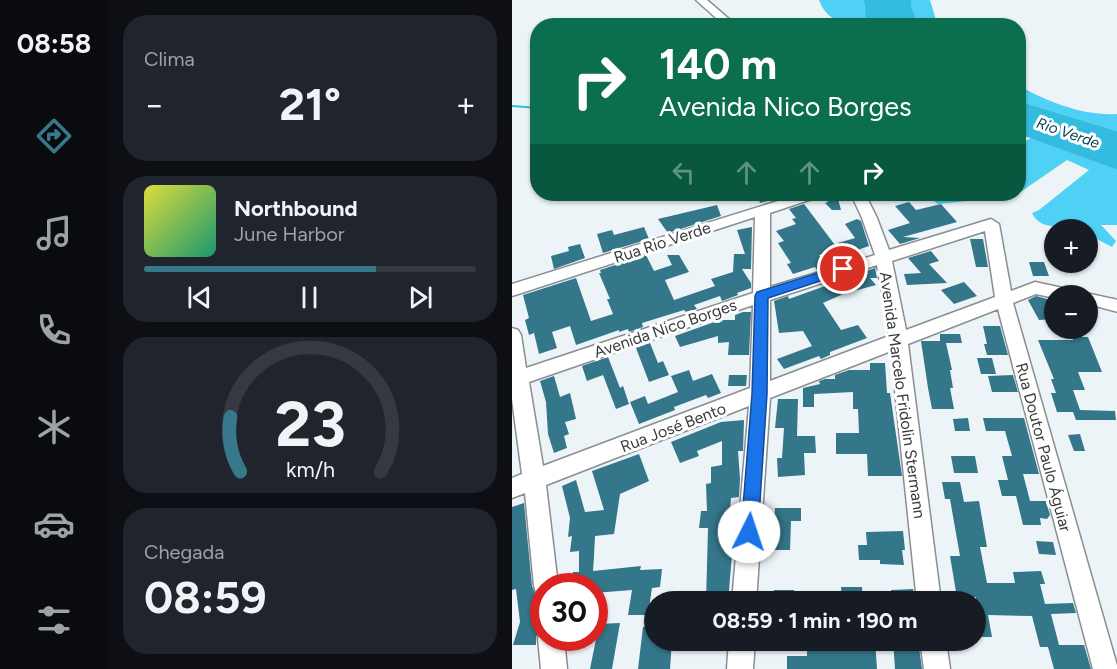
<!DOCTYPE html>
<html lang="pt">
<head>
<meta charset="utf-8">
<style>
  :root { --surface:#171b24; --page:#20242c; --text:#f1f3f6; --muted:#9ea1a6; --line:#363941; --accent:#38788b }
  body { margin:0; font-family:Figtree,sans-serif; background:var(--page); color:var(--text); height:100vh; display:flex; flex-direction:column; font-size:22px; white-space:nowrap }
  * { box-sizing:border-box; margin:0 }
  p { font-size:20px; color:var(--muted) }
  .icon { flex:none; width:33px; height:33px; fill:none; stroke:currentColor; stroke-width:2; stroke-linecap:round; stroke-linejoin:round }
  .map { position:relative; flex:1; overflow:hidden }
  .drawer { display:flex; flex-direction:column; gap:15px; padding:15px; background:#0d0f14; width:404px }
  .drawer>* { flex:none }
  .guide { position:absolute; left:18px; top:18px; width:496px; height:183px; border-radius:24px; box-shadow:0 2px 4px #0004; background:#0b6e4f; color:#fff; overflow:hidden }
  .buttons { position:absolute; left:532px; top:219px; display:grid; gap:12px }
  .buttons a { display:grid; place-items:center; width:54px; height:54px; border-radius:50%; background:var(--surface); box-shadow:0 2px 4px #0004; font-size:30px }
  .speed { position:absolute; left:18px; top:573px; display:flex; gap:12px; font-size:30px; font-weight:700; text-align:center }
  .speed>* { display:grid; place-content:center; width:78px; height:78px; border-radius:50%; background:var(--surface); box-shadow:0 2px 4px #0004; line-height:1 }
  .speed .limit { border:9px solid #d22; background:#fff; color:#111 }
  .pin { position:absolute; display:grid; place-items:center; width:51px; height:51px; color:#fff; margin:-26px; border:3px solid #fff; border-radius:50%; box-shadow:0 2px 6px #0007 }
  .me { position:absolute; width:66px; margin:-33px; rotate:4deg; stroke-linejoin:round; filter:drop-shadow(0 0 4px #0008) }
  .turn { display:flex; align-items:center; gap:21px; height:126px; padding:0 30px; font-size:27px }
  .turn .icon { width:78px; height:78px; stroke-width:2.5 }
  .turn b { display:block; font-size:42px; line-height:51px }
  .lanes { display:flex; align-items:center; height:57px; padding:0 30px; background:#0003; justify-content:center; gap:30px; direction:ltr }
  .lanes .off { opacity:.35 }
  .big { font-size:45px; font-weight:700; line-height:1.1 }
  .drawer .tile { flex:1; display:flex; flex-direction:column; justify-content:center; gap:9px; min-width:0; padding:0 21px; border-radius:24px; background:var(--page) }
  .drawer .dial { align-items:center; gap:0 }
  .dial svg { height:156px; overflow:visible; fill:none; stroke:var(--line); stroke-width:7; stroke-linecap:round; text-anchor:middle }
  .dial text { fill:var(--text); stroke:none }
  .song { display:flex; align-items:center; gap:18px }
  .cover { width:72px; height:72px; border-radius:9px; background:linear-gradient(135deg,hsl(60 70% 55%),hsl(160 70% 35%)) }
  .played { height:6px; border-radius:3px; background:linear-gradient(90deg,var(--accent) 70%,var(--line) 70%) }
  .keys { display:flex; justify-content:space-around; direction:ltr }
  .heat { display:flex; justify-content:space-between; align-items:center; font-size:33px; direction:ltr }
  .trip { position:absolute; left:132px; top:591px; width:342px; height:60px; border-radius:30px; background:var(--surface); box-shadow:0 2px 4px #0004; font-weight:700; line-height:60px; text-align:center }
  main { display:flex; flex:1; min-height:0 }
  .tab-bar { display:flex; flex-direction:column; width:108px; justify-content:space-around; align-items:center; background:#090b0e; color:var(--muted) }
  .tab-bar .icon { width:42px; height:42px }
  .tab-bar .on { color:var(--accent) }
  .tab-bar b { font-size:27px; color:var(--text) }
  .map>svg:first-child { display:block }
</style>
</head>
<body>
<main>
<nav class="tab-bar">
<b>08:58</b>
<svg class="icon on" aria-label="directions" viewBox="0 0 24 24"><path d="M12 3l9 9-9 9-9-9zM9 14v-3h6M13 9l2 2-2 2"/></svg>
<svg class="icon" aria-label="music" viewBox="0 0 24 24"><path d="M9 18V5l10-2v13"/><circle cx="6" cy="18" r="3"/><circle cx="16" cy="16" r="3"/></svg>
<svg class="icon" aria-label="phone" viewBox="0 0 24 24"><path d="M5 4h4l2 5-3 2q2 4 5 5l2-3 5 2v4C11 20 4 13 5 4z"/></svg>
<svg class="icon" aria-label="climate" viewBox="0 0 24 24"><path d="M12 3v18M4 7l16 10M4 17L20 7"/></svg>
<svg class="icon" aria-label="car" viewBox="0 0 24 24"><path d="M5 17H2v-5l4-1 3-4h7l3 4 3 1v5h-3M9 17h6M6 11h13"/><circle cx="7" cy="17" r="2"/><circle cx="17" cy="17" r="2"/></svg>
<svg class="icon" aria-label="filters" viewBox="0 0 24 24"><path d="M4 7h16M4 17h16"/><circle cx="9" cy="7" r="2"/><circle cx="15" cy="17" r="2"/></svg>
</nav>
<section class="drawer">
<div class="tile"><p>Clima</p>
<div class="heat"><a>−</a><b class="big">21°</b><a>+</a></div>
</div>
<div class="tile">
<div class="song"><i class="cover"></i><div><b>Northbound</b><p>June Harbor</p></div></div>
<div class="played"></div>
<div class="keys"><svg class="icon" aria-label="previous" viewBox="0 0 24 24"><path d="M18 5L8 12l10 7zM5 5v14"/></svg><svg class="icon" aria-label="pause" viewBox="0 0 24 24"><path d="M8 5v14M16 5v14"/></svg><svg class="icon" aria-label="next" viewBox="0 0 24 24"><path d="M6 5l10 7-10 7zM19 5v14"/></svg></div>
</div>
<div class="tile dial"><svg viewBox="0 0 100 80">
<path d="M14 69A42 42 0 1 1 86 69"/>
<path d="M14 69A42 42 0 0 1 9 41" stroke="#38788b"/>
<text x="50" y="56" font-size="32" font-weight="700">23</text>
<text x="50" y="72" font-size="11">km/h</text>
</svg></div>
<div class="tile"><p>Chegada</p><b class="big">08:59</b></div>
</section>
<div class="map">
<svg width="606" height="669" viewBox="0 0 606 669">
  <rect width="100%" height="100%" fill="#edf4f7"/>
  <path fill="#4fd1f6" d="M307,0H352L354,25C333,25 315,22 307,0Z
    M399,0H418L425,23L423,25H406L398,6Z
    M507,86C537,102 571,116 605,114V131L507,101Z
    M519,138L605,170V225H589L604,241L600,247L583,238C574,209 534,242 520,213L527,210L577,170L555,160L507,193V158L513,157V153L507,150V145Z
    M412,194H507L485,198L426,204Z"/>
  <path fill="#34bce0" d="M352,0H399V6L406,25H354Z
    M507,101L605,131V170L507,134Z"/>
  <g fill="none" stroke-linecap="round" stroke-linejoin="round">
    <path stroke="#34bce0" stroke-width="2" d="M0,106L26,108"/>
  </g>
  <path fill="#34768a" d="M245,194H275V196L248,203Z
    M325,195L329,210H320L313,203L316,202L315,196Z
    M397,202L404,210L429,204L445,222L391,237L408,238L388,244L376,230L398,223L383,206Z
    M292,204L326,249L307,255L316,267L305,270L303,267L281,274L275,264L279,263L266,243L272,241L264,231L284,224L280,219L284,218L277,209Z
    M205,205L209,216L156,233L146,219Z
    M345,219L349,221L357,246L334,254L326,243L343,238L333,224Z
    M132,227L137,239L91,253L85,234L100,230L102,235Z
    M240,227L239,269H230L239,283V288L225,293L226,295L210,301L208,296L182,305L185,309L174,312L172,310L130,323L131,327L117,332L116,329L107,332V330L64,345L58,326L40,332L45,348L27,354L22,333L17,335L13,320L17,318L11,295L64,278L79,321L101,314L95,299H98L87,273H89L88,270L134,255L142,271L160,265L155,255H167L177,272L153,280L162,300L203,286L199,279L221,272L222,254H233L225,230Z
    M458,239H471L476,267H464Z
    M68,244L73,258L42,269L39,256L57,251L56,247Z
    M419,251L427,261L417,264L435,283L395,285L392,274L409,273L396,258Z
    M517,262H532L537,276H521Z
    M363,268L365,278H358L364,285L331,294L311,303L329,330L346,325L355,338L318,352V355L309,359L307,356L272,369L265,359L300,346L291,331L267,333L262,301L276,296L277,299Z
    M452,282L465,296L442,304L429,290Z
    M524,296L535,299L543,308V319L527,320L516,300Z
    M231,312H239L237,355H216L217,342L206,343V336L168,347L163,336L208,320H223V315Z
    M471,326H488L496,355H475L472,344H475Z
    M428,334H448L450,343H434L440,370H438L441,388H438L442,409H420L416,388L409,341H428Z
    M560,337H576L590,372H566L573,390H561L568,410L603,411L604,420H564L561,412H545L539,393H544L539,379H542L526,340H561Z
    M138,343L146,363L151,361L157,375L137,382L124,348Z
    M96,357L108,388L111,386L117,404L104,409L91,375L75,381L70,366Z
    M465,358H480L484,374H469Z
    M358,363H373L375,393H378L390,476H356L355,454H324V433H347L346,409H341V392L302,394V407H291V388L308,384L307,381L313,379H323V375L337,370H358Z
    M177,370L181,381L200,374L209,393L196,398L194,395L162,407L163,410L127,424L118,402L133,396L136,404L166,392L159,376Z
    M217,375H235L234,386H216Z
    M501,375L506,392H480L476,376Z
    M42,376L48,397L58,393L64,419L53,422L57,434L52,436L55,448L42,453L36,434L34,402L28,381Z
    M266,399H286L285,436H303L304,453H292L293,475L266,477L265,458H270L272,428H263Z
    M456,418L458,431H443L441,419Z
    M471,418H512L527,474H511L518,501H534L538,515L535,519L528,518L529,525H511L504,496H490L486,480H496L490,456H500L493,431H474Z
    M232,420L231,451H226L228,479L227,497L219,498L216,531H222L216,602H194L196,528H187L189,511H195L194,484L199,483V467L210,465V441L185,451L187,456L168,463L159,442L209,422Z
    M568,434L573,451H562L556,435Z
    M127,454L137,481L108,494L102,534L83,536L82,556L81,571L129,566L128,570L150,569L148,587L140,588L136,615H116L120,590L82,593V586H57L61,572H67V551L58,552L60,536L56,537L58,518L50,486L64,480L73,512L92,510L80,471Z
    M439,456H463L466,473H442Z
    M430,482H448L452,502L467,501L475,547H468L475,583H503L501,572L529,571L533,584H528L533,604L561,603L564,613L539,614L547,645H572L579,669H542L536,647H528L520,616L476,615L480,637H464V597L445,598L438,556H448L438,499H433Z
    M12,503L20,586L26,600L22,601V619H32V626L24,637V645H1L8,622L4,589L0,590V507Z
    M263,508H289V521H279L278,550H260Z
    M391,531L393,550H390L392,565L368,564V560H347L346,545H355L354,532Z
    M524,541L541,542L544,555L527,554Z
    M329,587H350L351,602H330Z
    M401,589L403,602H380L379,590Z
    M262,590H282V602H262Z
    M108,623L100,669H78L87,624Z
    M142,626V640H160L158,669H126L131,627Z
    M295,640H363L365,669H275V656H295Z
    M381,640H406L410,669H383Z"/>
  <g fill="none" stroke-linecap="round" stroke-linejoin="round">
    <g stroke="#888e91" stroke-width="3">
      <path id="minor" d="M184,0H195L225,26H213Z
        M288,194H308L306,197L258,213V287L363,255L350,218L339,194H353L365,218L377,250L479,219L487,224L499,291L523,282L606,300V312L576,304V296H543V298L524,294L501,303L606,669H581L486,309L396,344L429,602H405L379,351L258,398L244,602H220L237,406L34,485L46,586H32V597L25,595L22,586L13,493L0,498V478L10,474L0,399V328L6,330L9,335L14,368L241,293L243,217L0,296V284ZM473,231L483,297L394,330L380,261ZM365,265L377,336L258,381V300ZM241,305L238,388L31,466L17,382Z
        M32,628V638H52L55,669H29L26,638Z
        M217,640H243L241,669H215Z
        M408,640H434L438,669H412Z"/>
    </g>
    <use href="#minor" fill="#fff" fill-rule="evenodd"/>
  </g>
  <path fill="#1a73e8" stroke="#114b97" stroke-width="1.5" d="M331,265L337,269L336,272L256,298L255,394L246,532L244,538L237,541L231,538L229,532L240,394L243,296L245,292Z"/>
  <g text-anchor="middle" stroke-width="6" stroke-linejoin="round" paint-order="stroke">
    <g font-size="15" font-style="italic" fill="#074251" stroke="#fff">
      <text transform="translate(556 133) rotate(19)" y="5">Rio Verde</text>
    </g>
    <g font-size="16" fill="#383b3c" stroke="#fff">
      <text transform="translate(150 242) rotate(-18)" y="6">Rua Rio Verde</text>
      <text transform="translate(153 328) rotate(-19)" y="6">Avenida Nico Borges</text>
      <text transform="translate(391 395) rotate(82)" y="6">Avenida Marcelo Fridolin Stermann</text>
      <text transform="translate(161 427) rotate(-21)" y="6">Rua José Bento</text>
      <text transform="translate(532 447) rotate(75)" y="6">Rua Doutor Paulo Águiar</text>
    </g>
  </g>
</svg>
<div class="buttons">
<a>+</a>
<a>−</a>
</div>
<div class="speed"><div class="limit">30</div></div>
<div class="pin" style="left:331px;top:269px;background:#d93025"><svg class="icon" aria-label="arrive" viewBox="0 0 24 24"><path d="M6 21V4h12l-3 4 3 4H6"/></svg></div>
<svg class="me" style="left:237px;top:532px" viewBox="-20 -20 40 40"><circle r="19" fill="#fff"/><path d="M0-13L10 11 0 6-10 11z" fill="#1a73e8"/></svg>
<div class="trip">08:59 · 1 min · 190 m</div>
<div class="guide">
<div class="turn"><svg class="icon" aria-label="right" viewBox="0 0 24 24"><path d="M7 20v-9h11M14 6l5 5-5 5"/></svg><div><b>140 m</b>Avenida Nico Borges</div></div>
<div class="lanes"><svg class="icon off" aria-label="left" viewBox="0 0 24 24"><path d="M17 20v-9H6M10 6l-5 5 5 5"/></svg><svg class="icon off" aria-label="ahead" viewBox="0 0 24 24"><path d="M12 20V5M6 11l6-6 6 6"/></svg><svg class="icon off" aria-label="ahead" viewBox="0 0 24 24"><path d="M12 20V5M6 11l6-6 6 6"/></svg><svg class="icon" aria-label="right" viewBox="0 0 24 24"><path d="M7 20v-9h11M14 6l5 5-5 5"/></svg></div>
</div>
</div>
</main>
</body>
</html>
